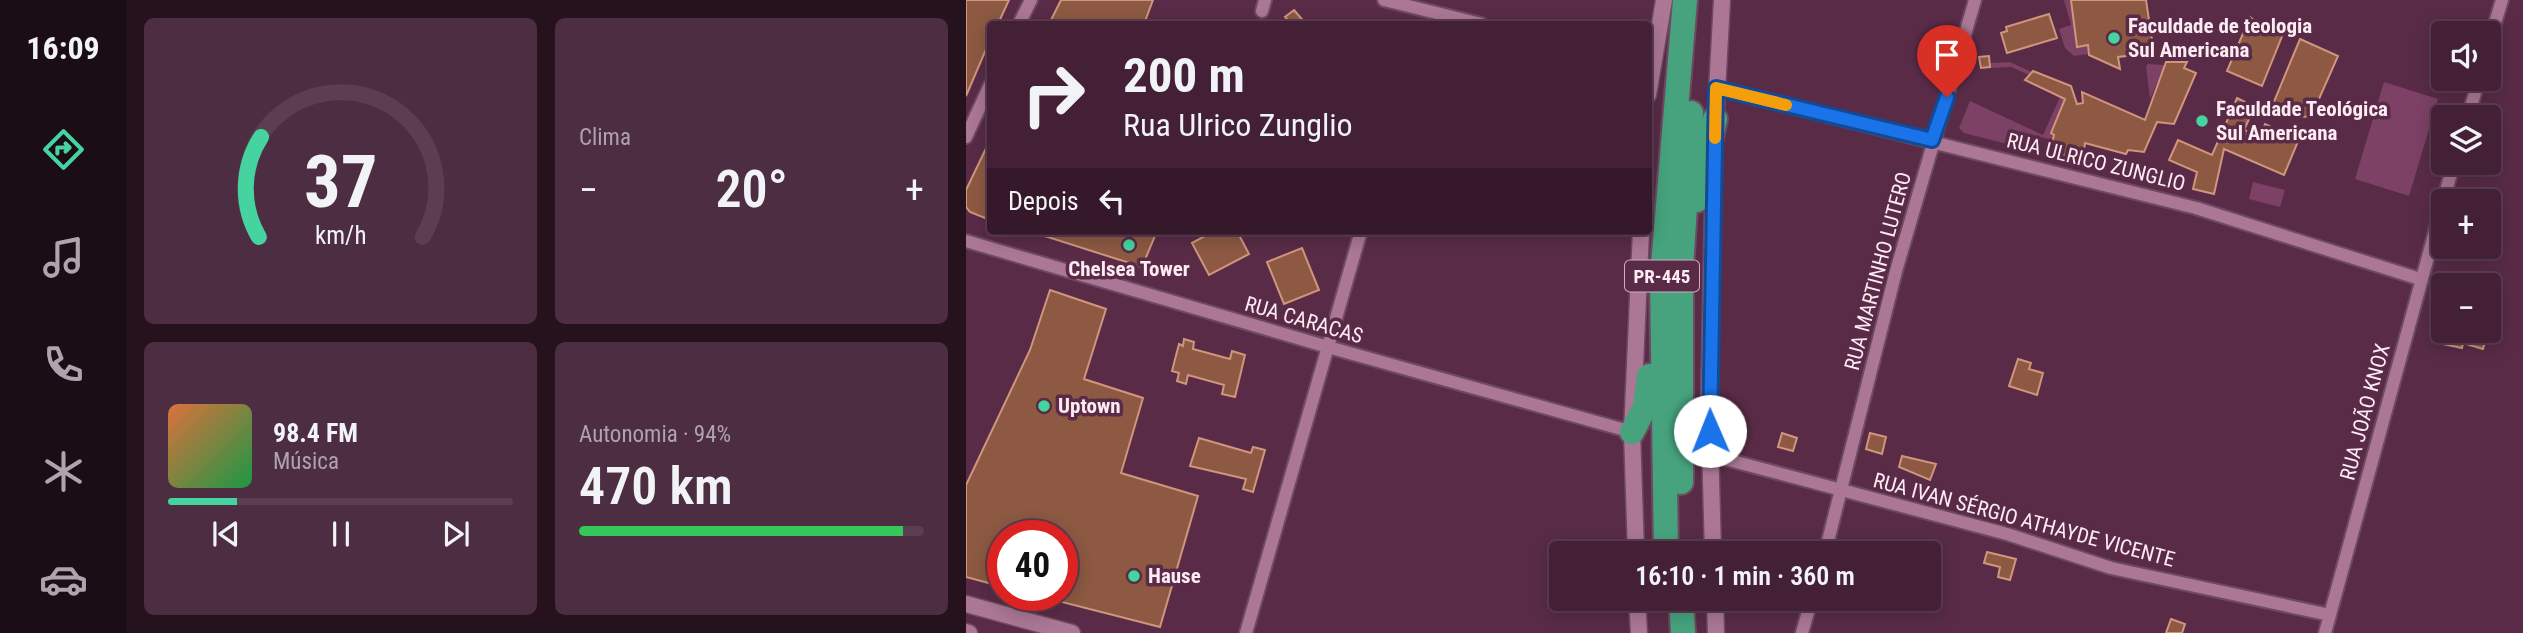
<!DOCTYPE html>
<html lang="pt">
<head>
<meta charset="utf-8">
<style>
  :root { --surface:#432035; --page:#4d2d41; --text:#f1f3f6; --muted:#afa3ad; --line:#5b3e50; --accent:#45d49f }
  body { margin:0; font-family:"Roboto Condensed",sans-serif; background:var(--page); color:var(--text); height:100vh; display:flex; flex-direction:column; font-size:26px; white-space:nowrap }
  * { box-sizing:border-box; margin:0 }
  p { font-size:23px; color:var(--muted) }
  .icon { flex:none; width:38px; height:38px; fill:none; stroke:currentColor; stroke-width:2; stroke-linecap:round; stroke-linejoin:round }
  .map { position:relative; flex:1; overflow:hidden }
  .panel { display:flex; flex-direction:column; gap:18px; padding:18px; background:#25121d; width:840px }
  .panel>* { flex:none }
  .top-card { position:absolute; left:21px; top:21px; width:665px; height:214px; border-radius:7px; box-shadow:0 4px 18px #0003,0 0 0 2px var(--line); background:#432035; color:var(--text); overflow:hidden }
  .buttons { position:absolute; left:1465px; top:21px; display:grid; gap:14px }
  .buttons a { display:grid; place-items:center; width:70px; height:70px; border-radius:7px; background:var(--surface); box-shadow:0 4px 18px #0003,0 0 0 2px var(--line); font-size:35px }
  .speed { position:absolute; left:21px; top:520px; display:flex; gap:14px; font-size:35px; font-weight:700; text-align:center }
  .speed>* { display:grid; place-content:center; width:91px; height:91px; border-radius:50%; background:var(--surface); box-shadow:0 4px 18px #0003,0 0 0 2px var(--line); line-height:1 }
  .speed .limit { border:10px solid #d22; background:#fff; color:#111 }
  .pin { position:absolute; display:grid; place-items:center; width:60px; height:60px; color:#fff; margin:-72px -30px; border-radius:50% 50% 50% 0; rotate:-45deg; box-shadow:0 0 7px #0007 }
  .pin .icon { rotate:45deg }
  .me { position:absolute; width:77px; margin:-38px; rotate:359deg; stroke-linejoin:round; filter:drop-shadow(0 0 5px #0008) }
  .turn { display:flex; align-items:center; gap:24px; height:147px; padding:0 21px; font-size:32px }
  .turn .icon { width:91px; height:91px; stroke-width:2.5 }
  .turn b { display:block; font-size:49px; line-height:60px }
  .then { display:flex; align-items:center; height:66px; padding:0 21px; background:#0003; gap:14px; font-size:26px }
  .big { font-size:52px; font-weight:600; line-height:1.1 }
  .panel .widget { flex:1; display:flex; flex-direction:column; justify-content:center; gap:10px; min-width:0; padding:0 24px; border-radius:10px; background:var(--page) }
  .panel .dial { align-items:center; gap:0 }
  .dial svg { height:182px; overflow:visible; fill:none; stroke:var(--line); stroke-width:7; stroke-linecap:round; text-anchor:middle }
  .dial text { fill:var(--text); stroke:none }
  .song { display:flex; align-items:center; gap:21px }
  .cover { width:84px; height:84px; border-radius:10px; background:linear-gradient(135deg,hsl(20 70% 55%),hsl(140 70% 35%)) }
  .played { height:7px; border-radius:4px; background:linear-gradient(90deg,var(--accent) 20%,var(--line) 20%) }
  .keys { display:flex; justify-content:space-around; direction:ltr }
  .heat { display:flex; justify-content:space-between; align-items:center; font-size:38px; direction:ltr }
  .charge { height:10px; border-radius:5px; background:linear-gradient(90deg,#34c759 94%,var(--line) 0) }
  .panel .tiles { flex:1; display:grid; gap:18px; grid-template-columns:repeat(2,1fr) }
  .trip { position:absolute; left:583px; top:541px; width:392px; height:70px; border-radius:7px; background:var(--surface); box-shadow:0 4px 18px #0003,0 0 0 2px var(--line); font-weight:600; line-height:70px; text-align:center }
  main { display:flex; flex:1; min-height:0 }
  .tab-bar { display:flex; flex-direction:column; width:126px; justify-content:space-around; align-items:center; background:#1b0d15; color:var(--muted) }
  .tab-bar .icon { width:49px; height:49px }
  .tab-bar .on { color:var(--accent) }
  .tab-bar b { font-size:32px; color:var(--text) }
  .map>svg:first-child { display:block }
</style>
</head>
<body>
<main>
<nav class="tab-bar">
<b>16:09</b>
<svg class="icon on" aria-label="directions" viewBox="0 0 24 24"><path d="M12 3l9 9-9 9-9-9zM9 14v-3h6M13 9l2 2-2 2"/></svg>
<svg class="icon" aria-label="music" viewBox="0 0 24 24"><path d="M9 18V5l10-2v13"/><circle cx="6" cy="18" r="3"/><circle cx="16" cy="16" r="3"/></svg>
<svg class="icon" aria-label="phone" viewBox="0 0 24 24"><path d="M5 4h4l2 5-3 2q2 4 5 5l2-3 5 2v4C11 20 4 13 5 4z"/></svg>
<svg class="icon" aria-label="climate" viewBox="0 0 24 24"><path d="M12 3v18M4 7l16 10M4 17L20 7"/></svg>
<svg class="icon" aria-label="car" viewBox="0 0 24 24"><path d="M5 17H2v-5l4-1 3-4h7l3 4 3 1v5h-3M9 17h6M6 11h13"/><circle cx="7" cy="17" r="2"/><circle cx="17" cy="17" r="2"/></svg>
</nav>
<section class="panel">
<div class="tiles">
<div class="widget dial"><svg viewBox="0 0 100 80">
<path d="M14 69A42 42 0 1 1 86 69"/>
<path d="M14 69A42 42 0 0 1 15 25" stroke="#45d49f"/>
<text x="50" y="56" font-size="32" font-weight="700">37</text>
<text x="50" y="72" font-size="11">km/h</text>
</svg></div>
<div class="widget"><p>Clima</p>
<div class="heat"><a>−</a><b class="big">20°</b><a>+</a></div>
</div>
<div class="widget">
<div class="song"><i class="cover"></i><div><b>98.4 FM</b><p>Música</p></div></div>
<div class="played"></div>
<div class="keys"><svg class="icon" aria-label="previous" viewBox="0 0 24 24"><path d="M18 5L8 12l10 7zM5 5v14"/></svg><svg class="icon" aria-label="pause" viewBox="0 0 24 24"><path d="M8 5v14M16 5v14"/></svg><svg class="icon" aria-label="next" viewBox="0 0 24 24"><path d="M6 5l10 7-10 7zM19 5v14"/></svg></div>
</div>
<div class="widget"><p>Autonomia · 94%</p><b class="big">470 km</b><div class="charge"></div></div>
</div>
</section>
<div class="map">
<svg width="1557" height="633" viewBox="0 0 1557 633">
  <rect width="100%" height="100%" fill="#592b47"/>
  <path fill="#7c4165" d="M1098,0H1105L1111,46L1122,45L1123,54L1108,56L1099,48L1093,29L1105,25Z
    M1044,62L1066,72L1063,75L1045,67L1024,68V63Z
    M1182,64L1199,65L1184,99L1180,66Z
    M1418,82L1472,99L1443,196L1389,179Z
    M1094,97L1111,104H1097L1085,133L1096,138L1087,140L1044,130L1041,144L998,133L993,128L1004,101L1077,135Z
    M1287,182L1319,190L1314,207L1283,199Z"/>
  <path fill="#8d5942" stroke="#cf967d" stroke-width="2" d="M0,0H43L32,24H24V40L0,96Z
    M95,0H187L178,24H83Z
    M1105,0H1180L1188,53L1152,57L1154,69L1123,55L1122,45L1111,47Z
    M328,10L340,24H325L319,17Z
    M1083,14L1091,38L1041,53L1035,33L1041,31L1040,27Z
    M1284,17L1299,29L1317,34L1296,86L1261,71Z
    M1334,39L1372,56L1345,117L1325,116L1307,104Z
    M1023,56L1024,67L1015,68L1013,57Z
    M1200,62H1221L1218,68L1230,73L1208,124L1191,122L1178,152L1162,150L1160,154L1119,143L1118,150L1110,148L1108,158L1084,152L1088,135L1085,133L1099,99L1059,80L1067,71L1105,86L1111,104L1117,103L1116,92L1179,120Z
    M1271,98L1279,102L1274,113L1284,117L1278,130L1294,136L1299,124L1333,139L1318,175L1258,149L1248,194L1227,189L1231,172L1203,160L1212,140L1246,155Z
    M24,140V220L4,212L0,207V190Z
    M63,231H191L176,267Z
    M248,231H271L283,254L243,275L226,243Z
    M336,248L353,290L318,304L301,262Z
    M84,290L140,309L118,379L177,398L155,473L232,496L194,627L96,602V536H37V587L0,577V485L64,350Z
    M1475,331H1522L1517,349L1497,343L1496,348L1472,343Z
    M218,339L228,342L227,349L264,359L266,351L279,355L269,397L256,394L258,385L222,375L220,384L211,381L213,373L206,371L213,344L217,346Z
    M1052,359L1065,363L1063,369L1077,373L1071,395L1043,386Z
    M816,433L831,438L827,451L812,447Z
    M904,433L920,437L916,454L900,449Z
    M233,438L285,453L287,447L299,450L287,492L277,489L280,479L224,466Z
    M936,456L970,464L964,480L933,467Z
    M1021,552L1050,559L1044,580L1032,577L1034,567L1018,563Z
    M1205,619L1219,624L1216,633H1200Z"/>
  <g fill="none" stroke-linecap="round" stroke-linejoin="round">
    <g stroke="#6e4a61" stroke-width="16">
      <path id="minor" d="M418,0L515,24
        M296,11L299,0
        M53,24L65,0
        M1522,46L1536,0
        M750,88L1230,208L1454,279
        M1502,117L1513,79
        M0,137L24,85
        M1477,201L1488,163
        M0,241L362,347L666,432
        M744,455L1041,534L1145,568L1364,615
        M859,553L930,271L1009,0
        M280,633L395,231
        M836,633L846,598
        M1359,633L1477,202"/>
    </g>
    <g stroke="#6e4a61" stroke-width="19">
      <path id="tertiary" d="M682,95L698,0
        M749,127L756,0
        M670,553L666,432L675,231
        M747,553L743,406L748,160
        M671,598L673,633
        M749,598L750,633
        M0,604L106,633
        M0,632L3,633"/>
    </g>
    <g stroke="#6e4a61" stroke-width="28">
      <path id="motorway" d="M731,200L749,119
        M666,432L679,407L683,376
        M715,482V269L725,113
        M700,553L696,278L719,0
        M715,598L717,633"/>
    </g>
    <use href="#minor" stroke="#ab7795" stroke-width="12"/>
    <use href="#tertiary" stroke="#ab7795" stroke-width="16"/>
    <use href="#motorway" stroke="#46a37e" stroke-width="24"/>
  </g>
  <g fill="none" stroke-linecap="round" stroke-linejoin="round">
    <g stroke="#114b97" stroke-width="18">
      <path id="route" d="M744,431L750,88L966,140L981,97"/>
    </g>
    <use href="#route" stroke="#1a73e8" stroke-width="12"/>
    <path stroke="#f59e0b" stroke-width="12" d="M749,138L750,88L820,105"/>
  </g>
  <g fill="#45d49f" stroke="#592b47" stroke-width="2.5">
    <circle cx="1148" cy="38" r="7"/>
    <circle cx="1236" cy="121" r="7"/>
    <circle cx="163" cy="245" r="7"/>
    <circle cx="78" cy="406" r="7"/>
    <circle cx="168" cy="576" r="7"/>
  </g>
  <g text-anchor="middle" stroke-width="7" stroke-linejoin="round" paint-order="stroke">
    <rect fill="#592b47" stroke="#ccb1c0" stroke-width="2" x="659" y="260.5" width="74" height="31" rx="5"/>
    <g font-size="19" font-weight="bold" fill="#fdebf4">
      <text x="696" y="283">PR-445</text>
    </g>
    <g font-size="21" font-weight="bold" fill="#fdebf4" stroke="#592b47" text-anchor="start">
      <text x="1162" y="33">Faculdade de teologia<tspan x="1162" dy="24">Sul Americana</tspan></text>
      <text x="1250" y="116">Faculdade Teológica<tspan x="1250" dy="24">Sul Americana</tspan></text>
      <text x="163" y="276" text-anchor="middle">Chelsea Tower</text>
      <text x="92" y="413">Uptown</text>
      <text x="182" y="583">Hause</text>
    </g>
    <g font-size="21" fill="#fdebf4" stroke="#592b47">
      <text transform="translate(1130 162) rotate(14)" y="7">RUA ULRICO ZUNGLIO</text>
      <text transform="translate(912 271) rotate(-75)" y="7">RUA MARTINHO LUTERO</text>
      <text transform="translate(338 320) rotate(16)" y="7">RUA CARACAS</text>
      <text transform="translate(1399 412) rotate(-75)" y="7">RUA JOÃO KNOX</text>
      <text transform="translate(1058 520) rotate(15)" y="7">RUA IVAN SÉRGIO ATHAYDE VICENTE</text>
    </g>
  </g>
</svg>
<div class="buttons">
<a><svg class="icon" aria-label="sound" viewBox="0 0 24 24"><path d="M4 9h4l5-4v14l-5-4H4zM17 9q2 3 0 6"/></svg></a>
<a><svg class="icon" aria-label="layers" viewBox="0 0 24 24"><path d="M12 4l9 5-9 5-9-5zM3 14l9 5 9-5"/></svg></a>
<a>+</a>
<a>−</a>
</div>
<div class="speed"><div class="limit">40</div></div>
<div class="pin" style="left:981px;top:97px;background:#d93025"><svg class="icon" aria-label="arrive" viewBox="0 0 24 24"><path d="M6 21V4h12l-3 4 3 4H6"/></svg></div>
<svg class="me" style="left:744px;top:431px" viewBox="-20 -20 40 40"><circle r="19" fill="#fff"/><path d="M0-13L10 11 0 6-10 11z" fill="#1a73e8"/></svg>
<div class="trip">16:10 · 1 min · 360 m</div>
<div class="top-card">
<div class="turn"><svg class="icon" aria-label="right" viewBox="0 0 24 24"><path d="M7 20v-9h11M14 6l5 5-5 5"/></svg><div><b>200 m</b>Rua Ulrico Zunglio</div></div>
<div class="then">Depois<svg class="icon" aria-label="left" viewBox="0 0 24 24"><path d="M17 20v-9H6M10 6l-5 5 5 5"/></svg></div>
</div>
</div>
</main>
</body>
</html>
